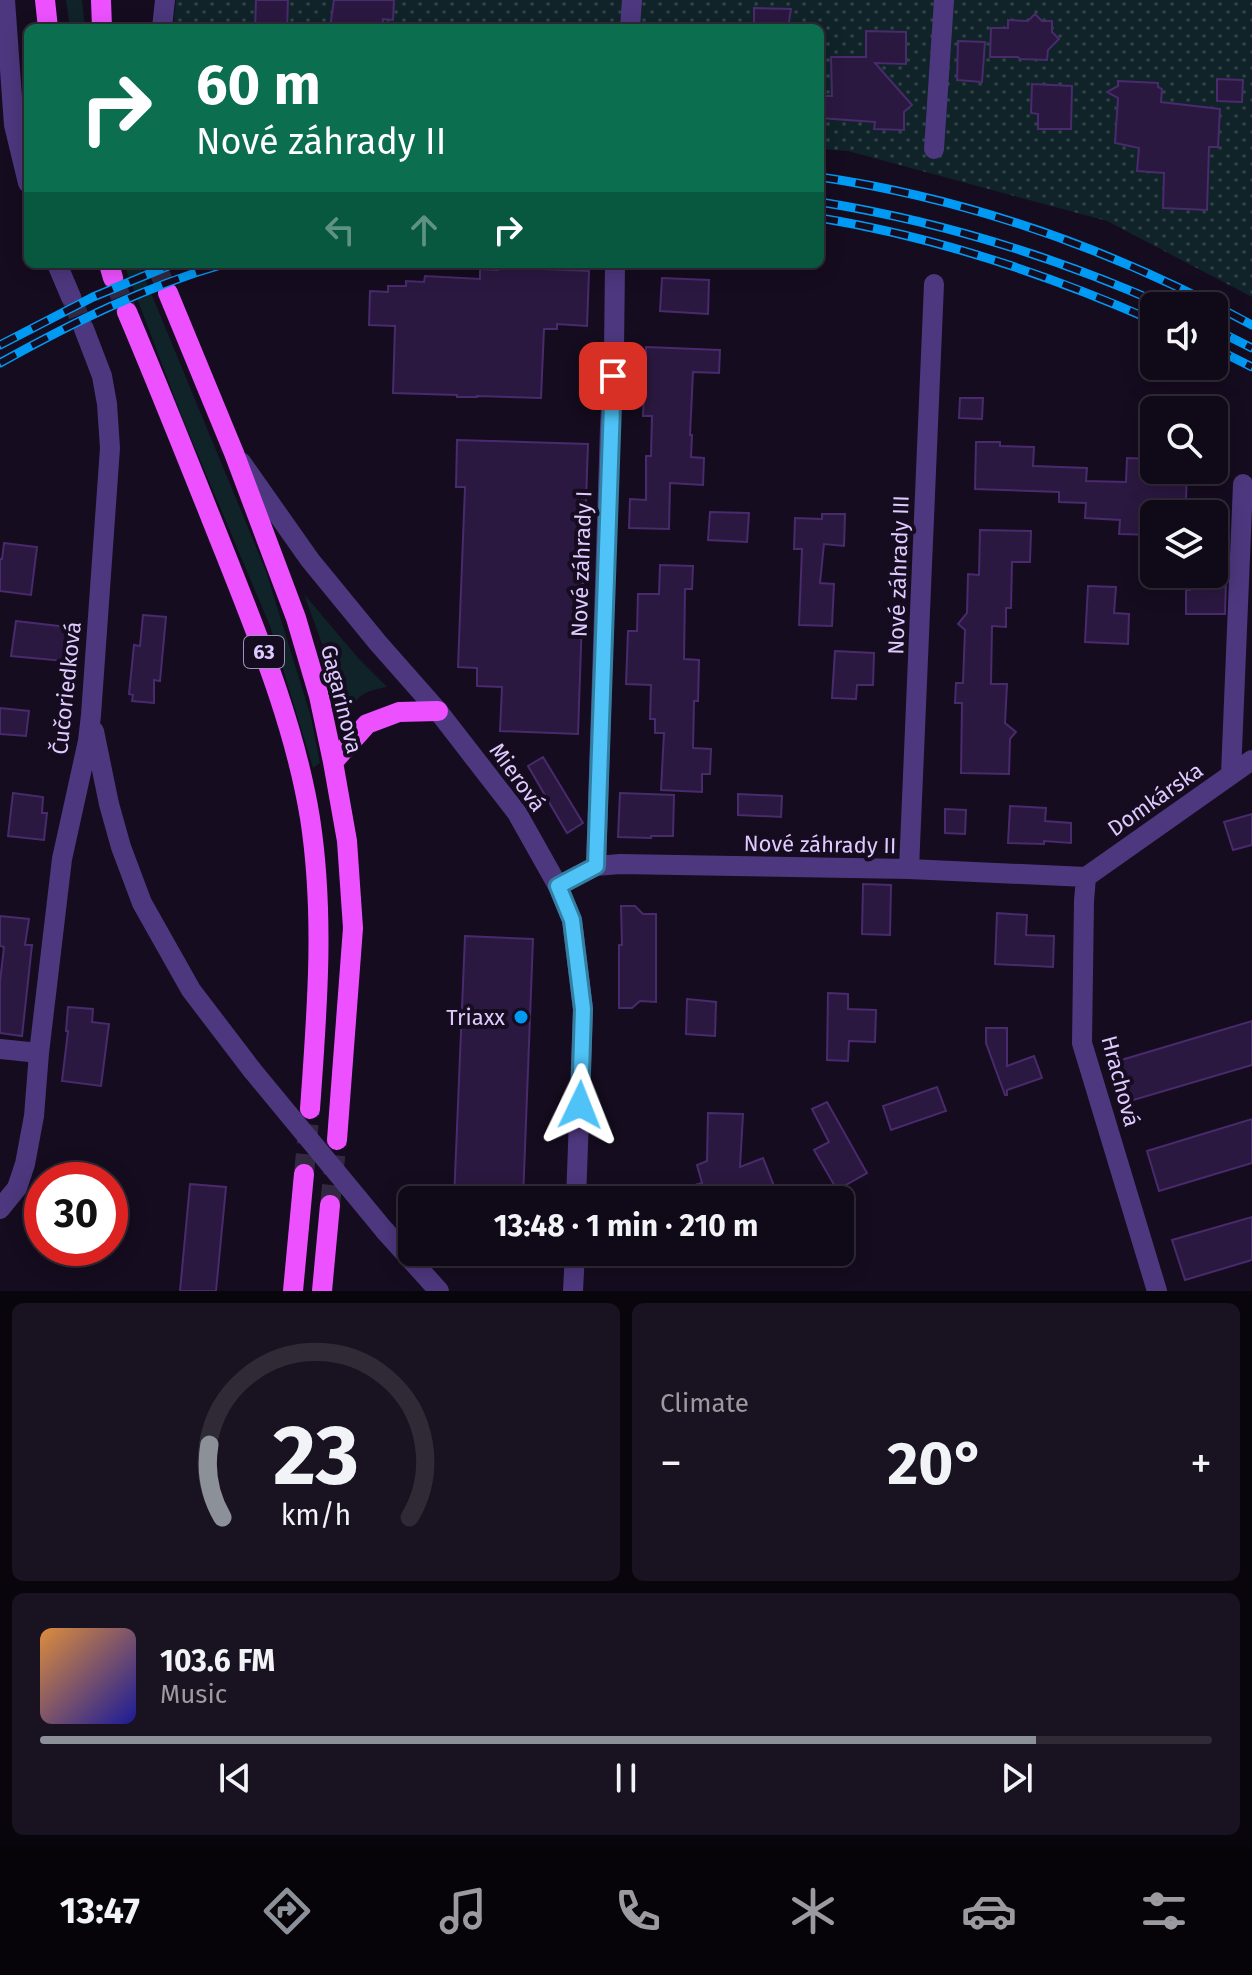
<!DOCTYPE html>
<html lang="en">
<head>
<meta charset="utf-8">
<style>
  :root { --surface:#100917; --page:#191220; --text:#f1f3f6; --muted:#9c9aa1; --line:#302a36; --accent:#8c9099 }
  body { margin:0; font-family:"Fira Sans",sans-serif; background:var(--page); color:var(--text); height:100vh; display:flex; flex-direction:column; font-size:30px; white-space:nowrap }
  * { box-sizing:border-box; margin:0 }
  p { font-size:26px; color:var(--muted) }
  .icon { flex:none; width:44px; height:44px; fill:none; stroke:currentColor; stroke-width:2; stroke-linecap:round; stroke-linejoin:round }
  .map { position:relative; height:1291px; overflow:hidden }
  .sheet { display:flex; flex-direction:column; gap:12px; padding:12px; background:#09050d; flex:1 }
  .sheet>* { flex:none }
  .hud { position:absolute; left:24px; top:24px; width:800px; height:244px; border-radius:12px; box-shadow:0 4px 20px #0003,0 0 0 2px var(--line); background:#0b6e4f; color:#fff; overflow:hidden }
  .fabs { position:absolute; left:1140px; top:292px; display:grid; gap:16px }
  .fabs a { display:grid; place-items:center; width:88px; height:88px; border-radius:12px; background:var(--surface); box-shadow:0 4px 20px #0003,0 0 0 2px var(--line); font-size:40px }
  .speed { position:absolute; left:24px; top:1162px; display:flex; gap:16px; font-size:40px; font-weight:700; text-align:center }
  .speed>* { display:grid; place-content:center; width:104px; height:104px; border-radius:50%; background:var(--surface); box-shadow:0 4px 20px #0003,0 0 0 2px var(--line); line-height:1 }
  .speed .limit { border:12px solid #d22; background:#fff; color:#111 }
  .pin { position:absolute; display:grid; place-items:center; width:68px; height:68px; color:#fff; margin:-34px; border-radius:16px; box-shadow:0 4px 12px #0006 }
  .me { position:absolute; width:88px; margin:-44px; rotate:2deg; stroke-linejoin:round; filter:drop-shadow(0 0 6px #0008) }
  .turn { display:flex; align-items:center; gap:28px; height:168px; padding:0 40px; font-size:36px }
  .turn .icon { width:104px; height:104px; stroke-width:2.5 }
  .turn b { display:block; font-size:56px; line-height:68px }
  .lanes { display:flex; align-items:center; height:76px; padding:0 40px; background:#0003; justify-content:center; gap:40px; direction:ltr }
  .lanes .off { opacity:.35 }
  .big { font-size:60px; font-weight:700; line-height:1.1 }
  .sheet .tile { flex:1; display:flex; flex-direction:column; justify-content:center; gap:12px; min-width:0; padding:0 28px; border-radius:12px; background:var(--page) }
  .sheet .dial { align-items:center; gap:0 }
  .dial svg { height:208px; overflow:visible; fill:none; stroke:var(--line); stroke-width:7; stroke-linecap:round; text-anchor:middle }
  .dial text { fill:var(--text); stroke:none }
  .song { display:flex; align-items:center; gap:24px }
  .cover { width:96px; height:96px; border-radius:12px; background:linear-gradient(135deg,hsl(30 70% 55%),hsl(240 70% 35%)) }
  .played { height:8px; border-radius:4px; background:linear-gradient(90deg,var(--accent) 85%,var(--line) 85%) }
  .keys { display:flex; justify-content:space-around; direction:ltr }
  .heat { display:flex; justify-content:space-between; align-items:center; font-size:44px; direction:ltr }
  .sheet .tiles { flex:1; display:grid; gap:12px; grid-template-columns:1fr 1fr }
  .tile:last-child { grid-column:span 2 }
  .trip { position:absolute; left:398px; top:1186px; width:456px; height:80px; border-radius:12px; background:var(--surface); box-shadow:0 4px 20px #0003,0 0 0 2px var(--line); font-weight:700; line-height:80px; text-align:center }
  .menu { display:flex; height:128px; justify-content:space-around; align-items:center; background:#060409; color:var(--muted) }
  .menu .icon { width:56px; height:56px }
  .menu .current { color:var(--accent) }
  .menu b { font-size:36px; color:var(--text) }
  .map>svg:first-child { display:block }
</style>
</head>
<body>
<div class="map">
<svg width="1252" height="1291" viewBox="0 0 1252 1291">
  <defs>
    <pattern id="garden-dots" width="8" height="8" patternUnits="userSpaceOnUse" patternTransform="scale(2)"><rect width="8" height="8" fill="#0f2329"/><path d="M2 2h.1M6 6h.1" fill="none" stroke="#324249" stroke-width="1.8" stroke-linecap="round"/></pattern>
  </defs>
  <rect width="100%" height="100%" fill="#150c1f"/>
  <path fill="#0f2329" d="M66,0H82L85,28H70Z
    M124,264H139L266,571L311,717L320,763L313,768L270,626L182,417Z
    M304,594L359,659L387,687C359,693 359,694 345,720L333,674Z"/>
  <path fill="url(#garden-dots)" d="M176,0H1252V297L1107,221L848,151L820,149V28H173Z"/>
  <path fill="#2b1840" stroke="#492a6c" stroke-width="2" d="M256,0H288L287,28H255Z
    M334,0H394L393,20L383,19L382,28H330Z
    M754,8L791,9L788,28H754Z
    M1035,14L1042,21H1052V32L1059,39L1048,50L1047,60L1020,59L1018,57H990L991,28H1008V20L1028,21Z
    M866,31L906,32V64L875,63L912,105L904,112V130L874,129L875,122L820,118V96H832L831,57H866Z
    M958,41L985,42L982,82L957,80Z
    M1217,79L1243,80L1242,102L1217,101Z
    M1118,81L1158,83V87L1162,89L1161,102L1220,109L1218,147H1209L1207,210L1163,208L1164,173L1137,171L1139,148L1115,143L1118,98L1107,92L1118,86Z
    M1032,84L1072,86L1071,129H1038V114L1031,113Z
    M499,267L589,271L587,326L557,324V329H544L541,398L477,396V397H457V395L393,393L395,326L369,325L370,291L388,292V286H406V281L424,282L425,276L480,279V269L498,270Z
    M662,278L709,280L708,314L660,311Z
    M646,347L720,350L719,373L693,372L690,435H692L691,457L704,458L703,485L670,483L669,529L629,528L630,499L646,500V456H651L652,416H643Z
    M960,398H983L982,419L959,418Z
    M457,440L588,444L578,734L500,731L502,687L477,686V668L458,667L465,487H456Z
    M976,442H1000V446L1034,447L1033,466L1087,468L1086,481L1126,482L1127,458L1154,459V470H1187L1186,501L1154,499V535L1119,534L1120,520L1085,518L1086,503L1059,502V492L975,489Z
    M710,512L749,513L747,542L708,540Z
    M822,514H845L844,546L824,544L820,583L834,584L832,626L799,625L802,549H794L795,518L822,519Z
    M980,530L1031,531L1030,562H1012L1011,608H1006V627L992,626L991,684H1007L1005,723L1016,732L1010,739L1009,774L961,773L962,703H955L956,683H963L965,630L958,624L967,613L968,574L979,575Z
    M4,543L37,547L31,595L0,591V559H2Z
    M660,565L693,566L692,589H685L684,659L699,660L698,701H694L693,748L711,749L710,774H702V792L661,790L664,733H655V719H650L651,685L626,684L628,631H637L638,594H659Z
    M1191,579H1226L1225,614H1186V590H1190Z
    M1088,586L1116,587L1114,613L1129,614L1128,644L1085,642Z
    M143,615L166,617L160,681L154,680V703L132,701L133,695L129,694L134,645L140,646Z
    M16,621L67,627L64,661L11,656Z
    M835,651L874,653L873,685H857L856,699L832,698Z
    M0,708L29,711L26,736L0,734Z
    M543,757L583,823L567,833L528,766Z
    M13,793L43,797L42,813H47L44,840L8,836Z
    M620,793L674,795L673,836H651V838L618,837Z
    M738,794L782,796L781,817L738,815Z
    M1010,806L1046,808L1045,821L1071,823V843L1044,841V844L1008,843Z
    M945,809L966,810L965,834L945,833Z
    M1252,814V845L1233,850L1224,822Z
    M863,884L891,885L890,935L862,934Z
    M621,906H635L643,914H656V1002L640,1001L632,1008H619V945H622Z
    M997,913L1027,915L1026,935L1054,936L1053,967L995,964Z
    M0,916L29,919L25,945H32L22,1036L0,1033V982L4,947L0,946Z
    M465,936L533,939L523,1200H454Z
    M828,993L848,994V1009L876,1010L875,1042L849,1041L848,1061L827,1060Z
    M687,999L716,1002L715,1036L686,1034Z
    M68,1007L93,1009L92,1022L109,1024L101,1086L62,1081L68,1031H66Z
    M1252,1021V1065L1130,1101L1118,1061Z
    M986,1028H1007V1066L1034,1056L1042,1078L1007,1090V1095H1005L986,1043Z
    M937,1087L946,1111L891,1130L883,1106Z
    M827,1102L867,1173L837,1190L814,1150L829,1142L812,1109Z
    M708,1113L743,1114L740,1167L763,1158L776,1191L754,1200H701L695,1185L702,1183L697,1165L707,1161Z
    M1252,1119V1163L1159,1191L1147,1151Z
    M190,1184L226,1187L216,1291H180Z
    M1252,1217V1260L1185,1280L1172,1240Z"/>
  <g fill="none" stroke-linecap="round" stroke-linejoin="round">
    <path stroke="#332841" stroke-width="20" stroke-dasharray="20 10" stroke-linecap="butt" d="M71,297L84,329"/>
    <path stroke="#332841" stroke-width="20" stroke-dasharray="20 10" stroke-linecap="butt" d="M156,264L168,293
      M113,278L127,312
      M304,1174L310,1109
      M330,1205L337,1140"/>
    <path stroke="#4d377e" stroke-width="20" d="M5,0L14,125L28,183
      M162,28L165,0
      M630,28L632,0
      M934,149L944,0
      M57,264L71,297
      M241,462L310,560L378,643L438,711L517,813L558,886L572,920L583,1009L576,1200
      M94,731L109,804L121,847L142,903L191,990L252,1070
      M1231,774L1243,484
      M596,866L610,427L614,350L615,264
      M909,869L934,284
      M1086,877L1084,901L1082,1043L1157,1291
      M1086,877L1252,760
      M558,886L596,866L620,864L909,869L1086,877
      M0,1049L39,1053
      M0,1209L17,1188L25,1164L34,1116L39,1053L62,859L88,741L91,715L110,448L107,404L102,376L84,329
      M385,1231L439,1291
      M573,1291L575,1252"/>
    <path stroke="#ed51ff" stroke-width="20" d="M45,0L48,28
      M101,0L102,28
      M109,264L113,278
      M168,293L234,453L296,618L319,696L333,762L347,841L353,928L337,1140
      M127,312C161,392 193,473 225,553C259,639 295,726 310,818C325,915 317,1012 310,1109
      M333,762L367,724L399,712L438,711
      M293,1291L304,1174
      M322,1291L330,1205"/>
    <g stroke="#009af5" stroke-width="9">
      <path id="rail" d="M820,177C971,199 1118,252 1252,325
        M820,202C939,221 1056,257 1166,306
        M820,218C936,237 1047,274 1154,321
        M1214,329L1252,348
        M0,345L93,297L173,264
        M1214,348L1252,367
        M0,363C72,323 144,287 224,264"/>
    </g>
    <use href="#rail" stroke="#150c1f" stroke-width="6" stroke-dasharray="18" stroke-linecap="butt"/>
    <path stroke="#4d377e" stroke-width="20" d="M252,1070L385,1231"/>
  </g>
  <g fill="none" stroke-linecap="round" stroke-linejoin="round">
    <g stroke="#337fa1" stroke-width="20">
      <path id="route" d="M580,1105L583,1009L572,920L558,886L596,866L613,376"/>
    </g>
    <use href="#route" stroke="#4fc3f7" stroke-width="14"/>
  </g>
  <circle fill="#009af5" stroke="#150c1f" stroke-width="3" cx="521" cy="1017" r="8"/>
  <g text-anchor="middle" stroke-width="8" stroke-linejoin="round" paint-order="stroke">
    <rect fill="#150c1f" stroke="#a291bc" stroke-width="2" x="244" y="636" width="40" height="32" rx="6"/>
    <g font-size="20" font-weight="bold" fill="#dfcaff">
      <text x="264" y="659">63</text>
    </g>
    <g font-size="22" fill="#dfcaff" stroke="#150c1f">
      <text transform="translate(581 564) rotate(-88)" y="8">Nové záhrady I</text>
      <text transform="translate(898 575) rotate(-88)" y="8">Nové záhrady III</text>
      <text transform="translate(66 688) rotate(-84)" y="8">Čučoriedková</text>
      <text transform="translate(342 699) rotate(76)" y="8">Gagarinova</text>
      <text transform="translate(518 777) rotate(54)" y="8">Mierová</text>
      <text transform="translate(1155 799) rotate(-35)" y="8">Domkárska</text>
      <text transform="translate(820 844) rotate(1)" y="8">Nové záhrady II</text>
      <text transform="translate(1121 1081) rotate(75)" y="8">Hrachová</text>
    </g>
    <g font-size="22" fill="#dfcaff" stroke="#150c1f" text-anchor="end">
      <text x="505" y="1025">Triaxx</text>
    </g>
  </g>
</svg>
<div class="fabs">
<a><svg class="icon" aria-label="sound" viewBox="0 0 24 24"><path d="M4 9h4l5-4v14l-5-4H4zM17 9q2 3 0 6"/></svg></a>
<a><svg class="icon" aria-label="search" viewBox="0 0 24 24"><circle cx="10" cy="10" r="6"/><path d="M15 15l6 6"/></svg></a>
<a><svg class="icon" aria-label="layers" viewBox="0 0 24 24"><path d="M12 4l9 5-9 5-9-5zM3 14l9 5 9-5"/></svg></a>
</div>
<div class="speed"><div class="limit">30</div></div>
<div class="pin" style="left:613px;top:376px;background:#d93025"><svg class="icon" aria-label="arrive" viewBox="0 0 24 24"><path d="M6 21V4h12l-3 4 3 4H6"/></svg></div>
<svg class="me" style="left:580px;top:1105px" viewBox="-20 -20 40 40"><path d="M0-17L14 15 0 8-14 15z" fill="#4fc3f7" stroke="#fff" stroke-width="4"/></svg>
<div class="trip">13:48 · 1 min · 210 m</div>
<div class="hud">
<div class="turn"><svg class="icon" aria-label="right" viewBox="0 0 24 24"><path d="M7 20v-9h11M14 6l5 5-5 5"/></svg><div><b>60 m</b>Nové záhrady II</div></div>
<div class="lanes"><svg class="icon off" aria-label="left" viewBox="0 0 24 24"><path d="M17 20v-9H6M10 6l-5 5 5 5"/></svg><svg class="icon off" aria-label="ahead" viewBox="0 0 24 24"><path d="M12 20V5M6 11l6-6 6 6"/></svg><svg class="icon" aria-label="right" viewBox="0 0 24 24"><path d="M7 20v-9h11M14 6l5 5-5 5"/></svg></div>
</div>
</div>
<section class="sheet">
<div class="tiles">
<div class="tile dial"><svg viewBox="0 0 100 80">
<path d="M14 69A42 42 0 1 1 86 69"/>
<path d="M14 69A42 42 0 0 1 9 41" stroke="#8c9099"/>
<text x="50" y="56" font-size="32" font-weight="700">23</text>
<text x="50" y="72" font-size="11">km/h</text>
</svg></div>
<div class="tile"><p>Climate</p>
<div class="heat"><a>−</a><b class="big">20°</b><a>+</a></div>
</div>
<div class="tile">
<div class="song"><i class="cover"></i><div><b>103.6 FM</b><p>Music</p></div></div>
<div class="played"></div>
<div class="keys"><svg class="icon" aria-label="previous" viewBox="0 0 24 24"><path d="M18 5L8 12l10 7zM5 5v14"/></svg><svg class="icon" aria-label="pause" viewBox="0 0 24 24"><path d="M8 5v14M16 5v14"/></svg><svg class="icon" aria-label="next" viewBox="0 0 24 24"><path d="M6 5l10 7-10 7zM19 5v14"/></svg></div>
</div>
</div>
</section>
<nav class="menu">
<b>13:47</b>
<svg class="icon current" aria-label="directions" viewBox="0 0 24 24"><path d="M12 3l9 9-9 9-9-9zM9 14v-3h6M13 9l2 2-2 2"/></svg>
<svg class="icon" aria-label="music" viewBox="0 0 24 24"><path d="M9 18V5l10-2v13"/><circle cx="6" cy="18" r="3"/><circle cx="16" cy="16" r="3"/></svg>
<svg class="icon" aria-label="phone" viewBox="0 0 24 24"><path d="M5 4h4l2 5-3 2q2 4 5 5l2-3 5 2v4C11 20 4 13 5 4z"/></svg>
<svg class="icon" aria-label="climate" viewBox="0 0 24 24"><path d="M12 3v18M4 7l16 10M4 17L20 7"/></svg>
<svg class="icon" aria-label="car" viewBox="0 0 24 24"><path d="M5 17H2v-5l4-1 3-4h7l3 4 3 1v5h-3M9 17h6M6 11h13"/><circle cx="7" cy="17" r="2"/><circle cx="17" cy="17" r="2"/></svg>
<svg class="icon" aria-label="filters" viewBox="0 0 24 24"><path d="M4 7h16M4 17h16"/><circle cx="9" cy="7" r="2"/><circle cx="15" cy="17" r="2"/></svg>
</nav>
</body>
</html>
